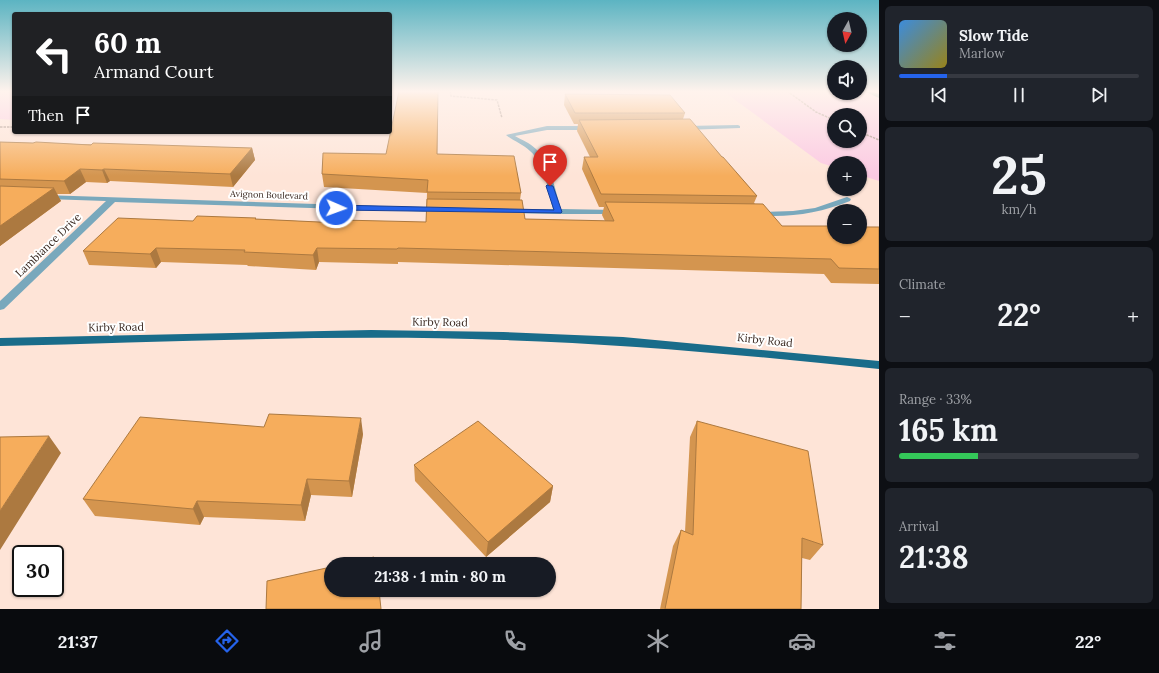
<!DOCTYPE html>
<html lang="en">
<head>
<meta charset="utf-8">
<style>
  :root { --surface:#171b24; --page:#20242c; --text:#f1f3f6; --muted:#9ea1a6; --line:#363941; --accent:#2563eb }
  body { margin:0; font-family:Lora,serif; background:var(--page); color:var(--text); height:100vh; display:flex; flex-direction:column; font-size:15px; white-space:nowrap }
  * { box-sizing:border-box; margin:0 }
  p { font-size:13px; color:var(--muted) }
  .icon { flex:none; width:22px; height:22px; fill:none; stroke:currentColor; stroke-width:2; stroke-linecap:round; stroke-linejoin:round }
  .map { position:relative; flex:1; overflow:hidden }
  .sheet { display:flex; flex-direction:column; gap:6px; padding:6px; background:#0d0f14; width:280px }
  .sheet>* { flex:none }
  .banner { position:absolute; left:12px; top:12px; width:380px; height:122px; border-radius:4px; box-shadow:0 1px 3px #0004; background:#202124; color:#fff; overflow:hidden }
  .needle { width:26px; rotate:188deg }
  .fabs { position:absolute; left:827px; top:12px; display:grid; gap:8px }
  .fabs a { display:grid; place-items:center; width:40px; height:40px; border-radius:50%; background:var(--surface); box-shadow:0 1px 3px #0004; font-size:20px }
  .speed { position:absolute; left:12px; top:545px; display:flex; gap:8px; font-size:20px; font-weight:700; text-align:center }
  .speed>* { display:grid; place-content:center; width:52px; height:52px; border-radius:50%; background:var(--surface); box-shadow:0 1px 3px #0004; line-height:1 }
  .speed .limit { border:2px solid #111; border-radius:6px; background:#fff; color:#111 }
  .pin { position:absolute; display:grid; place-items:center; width:34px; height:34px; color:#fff; margin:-41px -17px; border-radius:50% 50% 50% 0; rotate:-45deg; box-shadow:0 0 4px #0007 }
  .pin .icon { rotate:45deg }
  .me { position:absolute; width:44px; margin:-22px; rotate:92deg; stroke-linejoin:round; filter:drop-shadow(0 0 3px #0008) }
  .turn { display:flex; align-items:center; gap:14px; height:84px; padding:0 16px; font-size:18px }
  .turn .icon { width:52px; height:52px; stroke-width:2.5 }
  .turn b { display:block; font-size:28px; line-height:34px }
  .then { display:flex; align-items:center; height:38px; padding:0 16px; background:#0003; gap:8px; font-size:15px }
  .big { font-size:30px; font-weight:700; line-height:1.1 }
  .sheet .tile { flex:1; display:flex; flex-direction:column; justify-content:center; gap:6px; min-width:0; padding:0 14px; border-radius:6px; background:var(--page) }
  .sheet .dial { align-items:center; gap:0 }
  .dial b { font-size:52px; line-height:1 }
  .song { display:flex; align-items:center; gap:12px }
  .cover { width:48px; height:48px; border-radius:6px; background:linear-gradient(135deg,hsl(210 70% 55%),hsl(50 70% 35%)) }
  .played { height:4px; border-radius:2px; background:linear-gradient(90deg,var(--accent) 20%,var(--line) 20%) }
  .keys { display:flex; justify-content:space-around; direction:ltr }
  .heat { display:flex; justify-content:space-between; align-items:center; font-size:22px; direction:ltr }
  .charge { height:6px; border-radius:3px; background:linear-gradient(90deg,#34c759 33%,var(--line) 0) }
  .trip { position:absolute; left:324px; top:557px; width:232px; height:40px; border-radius:20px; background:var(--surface); box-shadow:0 1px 3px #0004; font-weight:700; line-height:40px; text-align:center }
  .dock { display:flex; height:64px; justify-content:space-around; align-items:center; background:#090b0e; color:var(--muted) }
  .dock .icon { width:28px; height:28px }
  .dock .active { color:var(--accent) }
  .dock b { font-size:18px; color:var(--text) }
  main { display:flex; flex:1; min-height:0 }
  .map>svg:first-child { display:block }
</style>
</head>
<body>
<main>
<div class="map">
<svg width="879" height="609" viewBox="0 0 879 609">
  <rect width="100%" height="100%" fill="#fee4d7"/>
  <path fill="#fbc9e2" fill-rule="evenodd" d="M0,91H14V120L0,119Z
    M723,91H834V93H860V91H868L879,95V181L860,175V163H834V167L821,163ZM834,115H860V141H834Z"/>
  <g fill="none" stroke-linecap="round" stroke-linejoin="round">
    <path fill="#2f896a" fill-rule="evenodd" d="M864,91H871L879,94V98Z"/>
    <path stroke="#a18b80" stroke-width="1.5" stroke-dasharray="2.5 1" stroke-linecap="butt" d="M450,91L451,96L497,100L502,118
      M787,91L816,112L834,120
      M0,127H14
      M860,132L879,140"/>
    <path fill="#79a8bc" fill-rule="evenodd" d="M738,125L740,126V128L684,130L681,128L684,126Z
      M547,126H590L593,128L590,130H547L515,136C522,140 530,143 536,149C551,165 555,189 561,209L616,210L620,212L619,214H558L509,213L508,211L512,209H553C548,191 545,164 530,151C523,144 513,141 506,135Z
      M43,195L440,208L444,210L440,212L115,202L4,309L0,310V301L106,201L46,199L42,197Z
      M847,197L851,199L850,201C825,211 800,216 774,216C768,216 760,218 756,214L760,212L793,211L815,208Z"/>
    <path fill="#196c8a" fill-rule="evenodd" d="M371,330L503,332L623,337L879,361V369C754,356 630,344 504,340C336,334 168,342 0,346V338Z"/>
  </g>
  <path fill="#d4954f" d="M565,94L685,113L683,119L722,157L757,196L754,203L782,226L879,227V284L831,283L824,274L398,262V264L319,262L316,270L248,266L247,265L161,262L156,268L89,265L83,251L193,221L256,219L340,223L426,222L427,193L324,187L322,174L386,154H437L521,193L520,200L525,219L605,221L602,215L604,207H599L582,169L584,157H590L577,131L578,124H574L564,105Z
    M0,142L33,143L252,148L255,160L233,187L110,181L107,183L86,182L70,194H57L61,201L0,246Z
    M697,421L823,545L810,560L802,558L801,609H660L673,546L681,530L685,532L690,437Z
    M363,434L352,497L311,495L305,521L204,517L200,525L95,516L83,499Z
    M414,465L553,486L550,502L486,557L415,481Z"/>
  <path fill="#ac7940" d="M252,148L255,160L233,187L230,174Z
    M80,169L86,182L70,194L64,181Z
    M104,169L110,181L107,183L102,170Z
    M54,188L61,201L0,246V226Z
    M156,248L161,262L156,268L150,254Z
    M317,248L319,262L316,270L313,255Z
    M361,418L363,434L352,497L349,481Z
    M49,436L61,453L0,550V511Z
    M307,479L311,495L305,521L301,505Z
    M553,486L550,502L486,557L488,542Z
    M197,501L204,517L200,525L193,509Z"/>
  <path fill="#f6ad5c" stroke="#ac7940" d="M399,91H438L437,154L514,156L521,193L427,192L428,180L322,174L323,153L386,154Z
    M565,94L670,95L685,113H575Z
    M690,119L722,157H723L757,196L601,194L584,157H598L579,120Z
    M0,142L33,143L36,142L91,145L93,143L252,148L230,174L104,169L102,170L80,169L64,181L0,179Z
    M0,186L54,188L0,226Z
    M427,199L522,200L525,219L614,221L605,202L763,204L782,226H834V237H860V227H879V269L839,268L831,259L398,248L397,249L317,248L313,255L244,252L245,250L156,248L150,254L83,251L118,218L193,221L197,216L256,218L255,219L340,223L341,220L426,222Z
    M269,414L361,418L349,481L307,479L301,505L197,501L193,509L83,499L140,417L264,427Z
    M478,421L553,486L488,542L414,465Z
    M697,421L808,451L823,545L802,538L801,609H665L681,530L693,535Z
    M49,436L0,511V437Z
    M374,557L375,564H343Z
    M331,567V590H379L381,609H266L267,581Z"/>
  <linearGradient id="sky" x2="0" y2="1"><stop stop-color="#5cb4c2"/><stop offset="0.52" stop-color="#fff3ed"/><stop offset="1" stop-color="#fff3ed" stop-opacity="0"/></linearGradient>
  <rect width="879" height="176" fill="url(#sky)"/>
  <path fill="#2563eb" stroke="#184099" d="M547,185L553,186L562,212L561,213L336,210L333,208L336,205L554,210L546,186Z"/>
  <g text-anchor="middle" stroke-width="4" stroke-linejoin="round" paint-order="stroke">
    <g font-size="9" fill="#392820" stroke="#fff">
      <text transform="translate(269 195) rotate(2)" y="3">Avignon Boulevard</text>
    </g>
    <g font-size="11" fill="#392820" stroke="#fff">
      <text transform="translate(48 245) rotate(-44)" y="4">Lambiance Drive</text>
      <text transform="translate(440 322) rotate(1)" y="4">Kirby Road</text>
      <text transform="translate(116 327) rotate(-1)" y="4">Kirby Road</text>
      <text transform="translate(765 340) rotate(6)" y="4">Kirby Road</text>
    </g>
  </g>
</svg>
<div class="fabs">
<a><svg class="needle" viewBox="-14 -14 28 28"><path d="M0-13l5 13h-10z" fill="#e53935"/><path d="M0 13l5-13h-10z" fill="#9ea1a6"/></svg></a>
<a><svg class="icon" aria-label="sound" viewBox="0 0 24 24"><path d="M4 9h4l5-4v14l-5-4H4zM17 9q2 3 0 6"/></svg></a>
<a><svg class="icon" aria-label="search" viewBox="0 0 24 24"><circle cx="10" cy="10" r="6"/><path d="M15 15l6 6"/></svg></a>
<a>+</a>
<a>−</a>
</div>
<div class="speed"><div class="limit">30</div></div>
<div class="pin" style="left:550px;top:186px;background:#d93025"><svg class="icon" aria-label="arrive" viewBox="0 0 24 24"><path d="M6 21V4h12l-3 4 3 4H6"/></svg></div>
<svg class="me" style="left:336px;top:208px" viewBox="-20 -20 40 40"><circle r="17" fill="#2563eb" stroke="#fff" stroke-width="3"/><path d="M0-11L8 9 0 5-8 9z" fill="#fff"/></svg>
<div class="trip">21:38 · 1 min · 80 m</div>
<div class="banner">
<div class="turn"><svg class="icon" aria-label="left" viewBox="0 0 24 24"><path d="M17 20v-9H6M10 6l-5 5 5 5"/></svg><div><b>60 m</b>Armand Court</div></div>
<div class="then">Then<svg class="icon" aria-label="arrive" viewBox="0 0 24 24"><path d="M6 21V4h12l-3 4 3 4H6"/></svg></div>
</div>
</div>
<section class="sheet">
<div class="tile">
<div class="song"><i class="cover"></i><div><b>Slow Tide</b><p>Marlow</p></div></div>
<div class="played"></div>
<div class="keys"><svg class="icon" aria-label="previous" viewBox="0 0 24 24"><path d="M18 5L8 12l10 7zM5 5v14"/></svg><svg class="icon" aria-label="pause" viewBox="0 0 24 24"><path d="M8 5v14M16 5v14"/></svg><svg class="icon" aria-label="next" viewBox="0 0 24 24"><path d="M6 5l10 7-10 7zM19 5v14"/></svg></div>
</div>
<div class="tile dial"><b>25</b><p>km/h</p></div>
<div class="tile"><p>Climate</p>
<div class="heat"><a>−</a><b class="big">22°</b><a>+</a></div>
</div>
<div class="tile"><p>Range · 33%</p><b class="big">165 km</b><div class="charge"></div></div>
<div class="tile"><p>Arrival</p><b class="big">21:38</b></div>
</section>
</main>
<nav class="dock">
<b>21:37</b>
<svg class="icon active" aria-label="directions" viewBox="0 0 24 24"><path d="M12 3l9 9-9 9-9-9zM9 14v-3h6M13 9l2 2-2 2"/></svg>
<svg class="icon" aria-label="music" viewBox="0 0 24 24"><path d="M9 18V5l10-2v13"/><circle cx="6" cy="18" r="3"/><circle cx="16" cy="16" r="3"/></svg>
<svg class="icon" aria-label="phone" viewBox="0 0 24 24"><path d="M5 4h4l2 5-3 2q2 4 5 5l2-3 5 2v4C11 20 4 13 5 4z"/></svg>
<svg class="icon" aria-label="climate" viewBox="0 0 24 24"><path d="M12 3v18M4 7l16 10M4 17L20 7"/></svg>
<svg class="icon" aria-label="car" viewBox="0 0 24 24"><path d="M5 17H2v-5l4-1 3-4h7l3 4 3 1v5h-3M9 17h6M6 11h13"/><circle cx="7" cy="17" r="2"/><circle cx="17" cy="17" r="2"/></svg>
<svg class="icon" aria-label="filters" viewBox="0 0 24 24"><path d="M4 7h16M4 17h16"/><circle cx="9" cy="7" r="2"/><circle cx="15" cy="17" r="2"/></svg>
<b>22°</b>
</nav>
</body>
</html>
